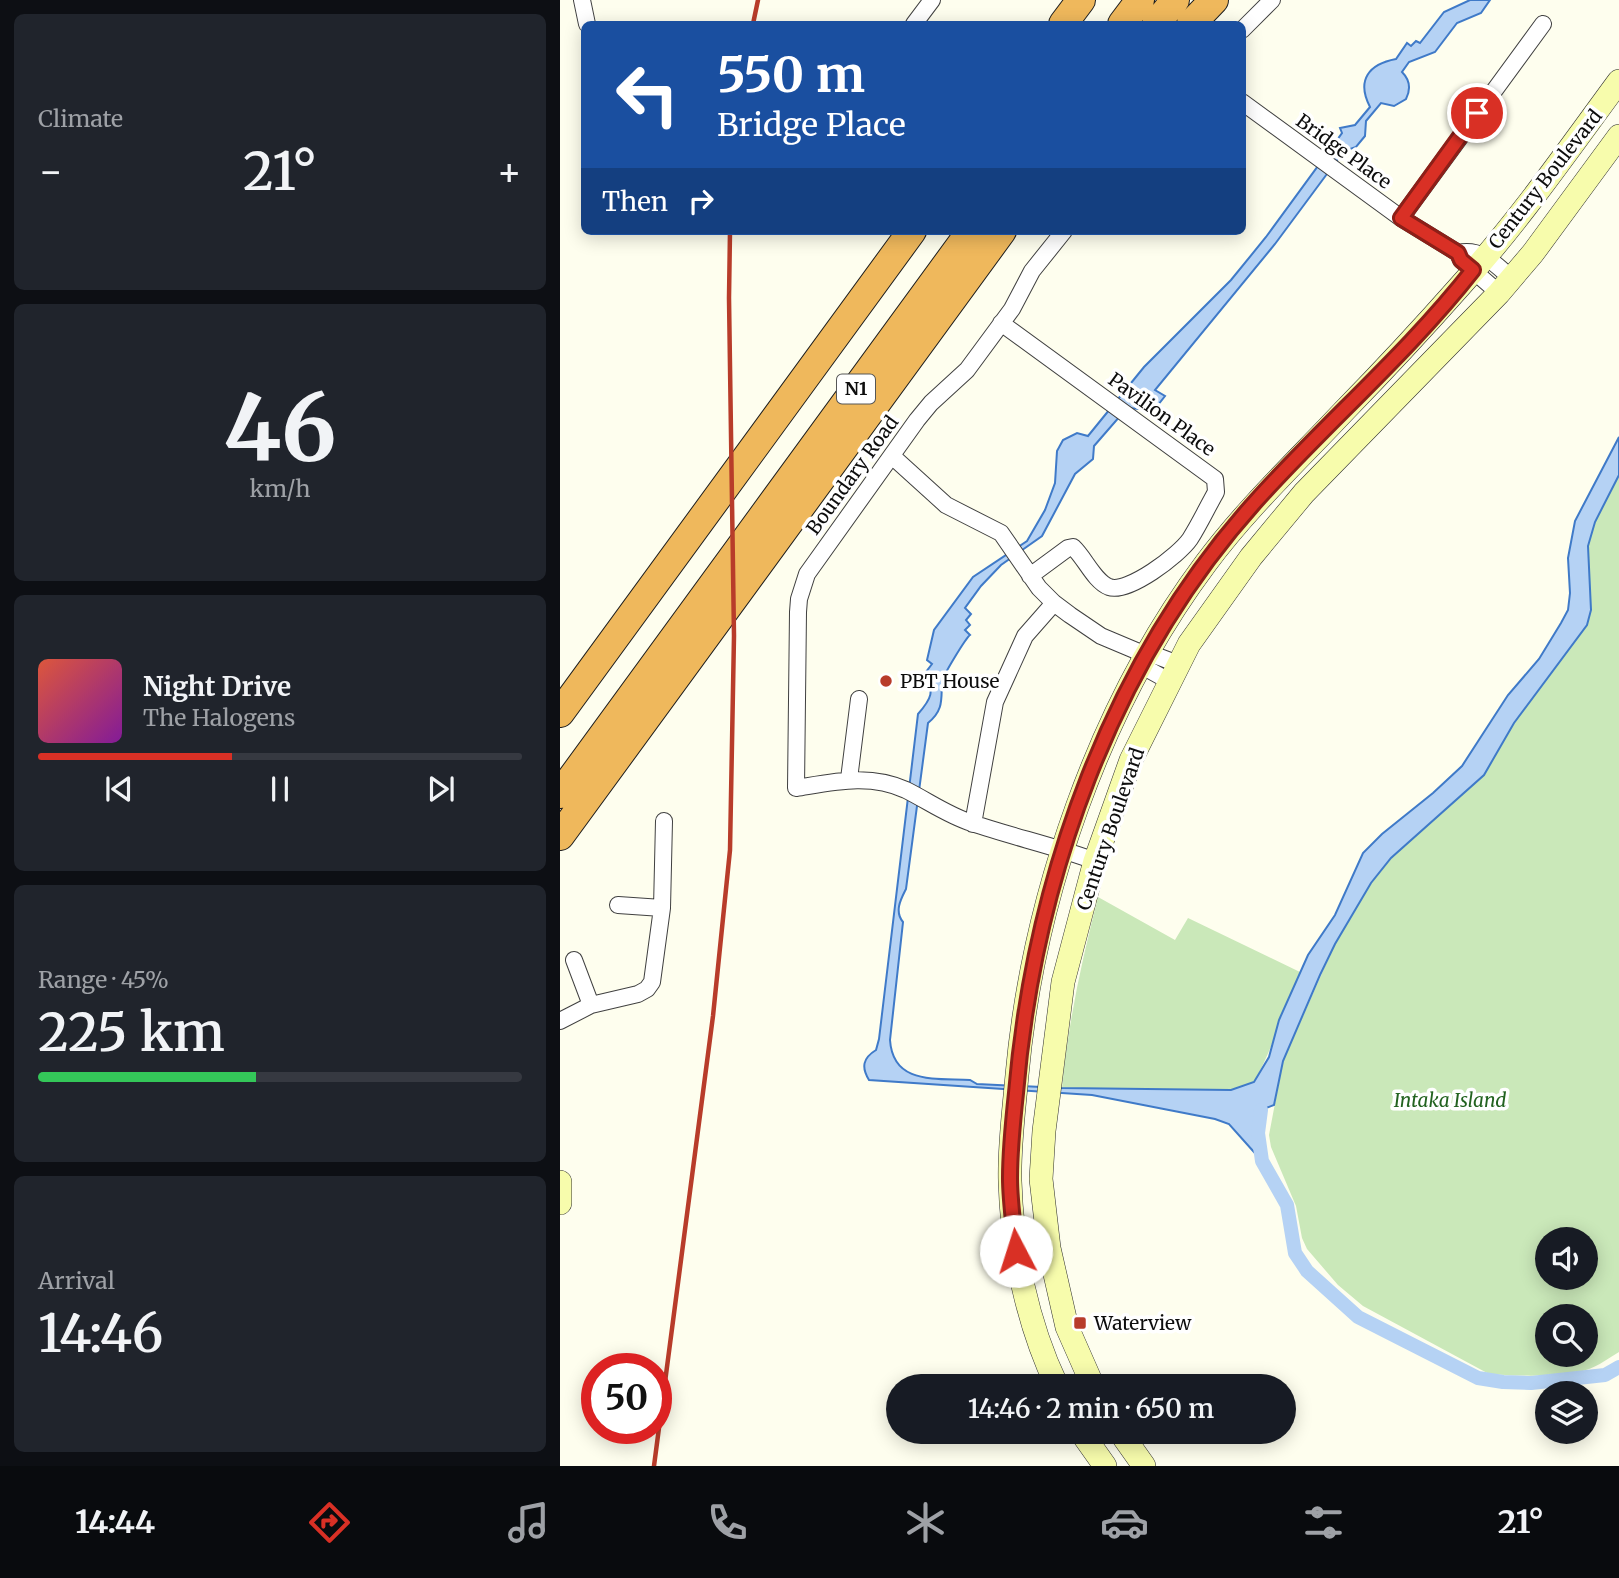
<!DOCTYPE html>
<html lang="en">
<head>
<meta charset="utf-8">
<style>
  :root { --surface:#171b24; --page:#20242c; --text:#f1f3f6; --muted:#9ea1a6; --line:#363941; --accent:#d93025 }
  body { margin:0; font-family:Merriweather,serif; background:var(--page); color:var(--text); height:100vh; display:flex; flex-direction:column; font-size:26px; white-space:nowrap }
  * { box-sizing:border-box; margin:0 }
  p { font-size:23px; color:var(--muted) }
  .icon { flex:none; width:38px; height:38px; fill:none; stroke:currentColor; stroke-width:2; stroke-linecap:round; stroke-linejoin:round }
  .map { position:relative; flex:1; overflow:hidden }
  .side { display:flex; flex-direction:column; gap:14px; padding:14px; background:#0d0f14; width:560px }
  .side>* { flex:none }
  .guide { position:absolute; left:21px; top:21px; width:665px; height:214px; border-radius:10px; box-shadow:0 4px 18px #0003; background:#1a4fa0; color:#fff; overflow:hidden }
  .fabs { position:absolute; left:975px; top:1227px; display:grid; gap:14px }
  .fabs a { display:grid; place-items:center; width:63px; height:63px; border-radius:50%; background:var(--surface); box-shadow:0 4px 18px #0003; font-size:35px }
  .speed { position:absolute; left:21px; top:1353px; display:flex; gap:14px; font-size:35px; font-weight:700; text-align:center }
  .speed>* { display:grid; place-content:center; width:91px; height:91px; border-radius:50%; background:var(--surface); box-shadow:0 4px 18px #0003; line-height:1 }
  .speed .limit { border:10px solid #d22; background:#fff; color:#111 }
  .pin { position:absolute; display:grid; place-items:center; width:60px; height:60px; color:#fff; margin:-30px; border:4px solid #fff; border-radius:50%; box-shadow:0 2px 7px #0007 }
  .me { position:absolute; width:77px; margin:-38px; rotate:355deg; stroke-linejoin:round; filter:drop-shadow(0 0 5px #0008) }
  .turn { display:flex; align-items:center; gap:24px; height:147px; padding:0 21px; font-size:32px }
  .turn .icon { width:91px; height:91px; stroke-width:2.5 }
  .turn b { display:block; font-size:49px; line-height:60px }
  .then { display:flex; align-items:center; height:66px; padding:0 21px; background:#0003; gap:14px; font-size:26px }
  .big { font-size:52px; font-weight:600; line-height:1.1 }
  .side .card { flex:1; display:flex; flex-direction:column; justify-content:center; gap:10px; min-width:0; padding:0 24px; border-radius:10px; background:var(--page) }
  .side .dial { align-items:center; gap:0 }
  .dial b { font-size:91px; line-height:1 }
  .song { display:flex; align-items:center; gap:21px }
  .cover { width:84px; height:84px; border-radius:10px; background:linear-gradient(135deg,hsl(10 70% 55%),hsl(290 70% 35%)) }
  .played { height:7px; border-radius:4px; background:linear-gradient(90deg,var(--accent) 40%,var(--line) 40%) }
  .keys { display:flex; justify-content:space-around; direction:ltr }
  .heat { display:flex; justify-content:space-between; align-items:center; font-size:38px; direction:ltr }
  .charge { height:10px; border-radius:5px; background:linear-gradient(90deg,#34c759 45%,var(--line) 0) }
  .trip { position:absolute; left:326px; top:1374px; width:410px; height:70px; border-radius:35px; background:var(--surface); box-shadow:0 4px 18px #0003; font-weight:600; line-height:70px; text-align:center }
  .tabs { display:flex; height:112px; justify-content:space-around; align-items:center; background:#090b0e; color:var(--muted) }
  .tabs .icon { width:49px; height:49px }
  .tabs .active { color:var(--accent) }
  .tabs b { font-size:32px; color:var(--text) }
  main { display:flex; flex:1; min-height:0 }
  .map>svg:first-child { display:block }
</style>
</head>
<body>
<main>
<section class="side">
<div class="card"><p>Climate</p>
<div class="heat"><a>−</a><b class="big">21°</b><a>+</a></div>
</div>
<div class="card dial"><b>46</b><p>km/h</p></div>
<div class="card">
<div class="song"><i class="cover"></i><div><b>Night Drive</b><p>The Halogens</p></div></div>
<div class="played"></div>
<div class="keys"><svg class="icon" aria-label="previous" viewBox="0 0 24 24"><path d="M18 5L8 12l10 7zM5 5v14"/></svg><svg class="icon" aria-label="pause" viewBox="0 0 24 24"><path d="M8 5v14M16 5v14"/></svg><svg class="icon" aria-label="next" viewBox="0 0 24 24"><path d="M6 5l10 7-10 7zM19 5v14"/></svg></div>
</div>
<div class="card"><p>Range · 45%</p><b class="big">225 km</b><div class="charge"></div></div>
<div class="card"><p>Arrival</p><b class="big">14:46</b></div>
</section>
<div class="map">
<svg width="1059" height="1466" viewBox="0 0 1059 1466">
  <rect width="100%" height="100%" fill="#fefeee"/>
  <path fill="#cae8b9" fill-rule="evenodd" d="M1059,475V1352C1046,1360 1034,1369 1019,1372C999,1377 951,1376 929,1374L803,1306L778,1285L747,1249L742,1238L736,1206L711,1147L709,1135L723,1061L775,944L811,883L831,858L924,775L954,723L1027,625L1030,586L1028,546L1035,522ZM987,1239H1026V1278H987ZM987,1316H1026V1354H987Z
    M538,897L615,940L628,918L740,972C723,1009 714,1047 694,1082L672,1090L502,1088C508,1023 522,960 538,897Z"/>
  <path fill="#b5d2f4" stroke="#3f7ac8" stroke-width="2" d="M910,0H930L921,13L897,23L875,52L849,62L842,72C850,80 851,89 846,99L834,106L821,103L806,121L805,136L796,147L784,151L715,244L595,390L605,396L594,410L567,408L534,446L533,459L515,474L482,536L441,565L421,586L405,608L411,614L406,620L410,625L405,630L410,635C406,638 383,675 382,682C381,699 384,710 368,723L346,889C341,899 334,911 343,922L330,1040C333,1085 376,1078 410,1080L417,1084L502,1088L671,1090L694,1082L709,1057L719,1020L748,955L775,915L803,853L822,834L873,793L902,766L948,695L979,659L1001,623L1008,610L1010,593L1008,558L1015,521L1059,437V475L1035,522L1028,546L1031,610L1027,625L954,723L924,775L831,858L811,883L775,944L760,975L723,1061L714,1105L701,1110L698,1133L702,1161L669,1124L655,1119L532,1095L309,1080C301,1067 303,1058 316,1050L319,1039L358,714C372,698 374,693 366,672L372,664L367,660L374,630L413,577L467,541L485,510L495,483L497,451L503,440L517,433L528,436L584,367L671,280L706,237L782,133L780,128L795,125L810,107C796,80 809,64 836,59L847,43L851,46L856,41L860,43L884,12Z"/>
  <g fill="none" stroke-linecap="round" stroke-linejoin="round">
    <path stroke="#b5d2f4" stroke-width="14" d="M701,1110L698,1133L702,1161L727,1205L735,1253L747,1271L798,1317L918,1378L943,1382L971,1383L1045,1375L1059,1367"/>
    <g stroke="#404040" stroke-width="18">
      <path id="street" d="M22,0L27,24
        M354,24L372,0
        M682,30L712,0
        M682,102L841,218L898,253L901,260L939,293
        M841,218L983,24
        M504,231L472,271L452,309L407,370L371,403L357,420L247,574L239,599L238,612L236,788C273,782 310,773 346,790C368,801 389,816 412,823C453,837 495,846 535,861
        M898,253C922,248 935,264 952,279
        M441,323L655,479L656,492C647,508 639,525 630,539C619,555 568,594 549,587C534,581 525,558 513,547L508,548L470,576
        M332,456L386,505L441,533L479,588L494,603L510,615L541,636L579,652L589,653L618,664
        M579,655L582,666L609,681
        M289,779L299,699
        M413,824L435,702L465,636L494,603
        M58,905L102,908
        M14,960L31,1005
        M0,1021L31,1005L78,994L87,989L92,982L102,908L104,821"/>
    </g>
    <g stroke="#2f2f2f" stroke-width="24">
      <path id="secondary" d="M0,1182V1203
        M497,1386C467,1323 452,1250 450,1181C449,1146 454,1110 457,1075C473,898 539,706 646,563C687,508 736,462 783,412C823,371 863,328 901,285C959,221 1008,150 1059,81
        M533,1386L507,1327L489,1248L481,1179L484,1131L503,982L535,861L571,760L629,644L691,557L744,493L939,293L973,253L1059,136
        M521,1432L545,1466
        M560,1432L584,1466"/>
    </g>
    <g stroke="#1e1e1e" stroke-width="30">
      <path id="highway" d="M503,24L521,0
        M562,24L580,0
        M596,24L615,0
        M631,24L654,0
        M0,713L352,231
        M0,794L411,231
        M0,836L442,231"/>
    </g>
    <use href="#street" stroke="#fff" stroke-width="16"/>
    <use href="#secondary" stroke="#f7fcac" stroke-width="23"/>
    <use href="#highway" stroke="#efb85c" stroke-width="28"/>
    <path stroke="#b83c2a" stroke-width="4.5" d="M193,24L198,0
      M94,1466L153,1016L170,850L174,636L169,298L170,231"/>
  </g>
  <g fill="none" stroke-linecap="round" stroke-linejoin="round">
    <g stroke="#8d1f18" stroke-width="18">
      <path id="route" d="M456,1251C454,1227 450,1202 450,1178C450,1150 453,1121 456,1093C474,880 551,662 696,501C767,422 848,353 913,270L901,260L898,253L841,218L917,113"/>
    </g>
    <use href="#route" stroke="#d93025" stroke-width="12"/>
  </g>
  <g fill="#b83c2a" stroke="#fff" stroke-width="2.5">
    <circle cx="326" cy="681" r="7"/>
    <rect x="513" y="1316" width="14" height="14" rx="3.5"/>
  </g>
  <g text-anchor="middle" stroke-width="7" stroke-linejoin="round" paint-order="stroke">
    <rect fill="#fff" stroke="#565656" stroke-width="2" x="277" y="374.5" width="38" height="29" rx="5"/>
    <g font-size="18" font-weight="bold" fill="#0d0d0d">
      <text x="296" y="395">N1</text>
    </g>
    <g font-size="19" fill="#0d0d0d" stroke="#fff">
      <text transform="translate(784 151) rotate(36)" y="7">Bridge Place</text>
      <text transform="translate(985 179) rotate(-52)" y="7">Century Boulevard</text>
      <text transform="translate(602 414) rotate(36)" y="7">Pavilion Place</text>
      <text transform="translate(292 475) rotate(-54)" y="7">Boundary Road</text>
      <text transform="translate(550 829) rotate(-71)" y="7">Century Boulevard</text>
    </g>
    <g font-size="19" fill="#0d0d0d" stroke="#fff" text-anchor="start">
      <text x="340" y="688">PBT House</text>
      <text x="534" y="1330">Waterview</text>
    </g>
    <g font-size="19" font-style="italic" fill="#236320" stroke="#fff">
      <text x="890" y="1107">Intaka Island</text>
    </g>
  </g>
</svg>
<div class="fabs">
<a><svg class="icon" aria-label="sound" viewBox="0 0 24 24"><path d="M4 9h4l5-4v14l-5-4H4zM17 9q2 3 0 6"/></svg></a>
<a><svg class="icon" aria-label="search" viewBox="0 0 24 24"><circle cx="10" cy="10" r="6"/><path d="M15 15l6 6"/></svg></a>
<a><svg class="icon" aria-label="layers" viewBox="0 0 24 24"><path d="M12 4l9 5-9 5-9-5zM3 14l9 5 9-5"/></svg></a>
</div>
<div class="speed"><div class="limit">50</div></div>
<div class="pin" style="left:917px;top:113px;background:#d93025"><svg class="icon" aria-label="arrive" viewBox="0 0 24 24"><path d="M6 21V4h12l-3 4 3 4H6"/></svg></div>
<svg class="me" style="left:456px;top:1251px" viewBox="-20 -20 40 40"><circle r="19" fill="#fff"/><path d="M0-13L10 11 0 6-10 11z" fill="#d93025"/></svg>
<div class="trip">14:46 · 2 min · 650 m</div>
<div class="guide">
<div class="turn"><svg class="icon" aria-label="left" viewBox="0 0 24 24"><path d="M17 20v-9H6M10 6l-5 5 5 5"/></svg><div><b>550 m</b>Bridge Place</div></div>
<div class="then">Then<svg class="icon" aria-label="right" viewBox="0 0 24 24"><path d="M7 20v-9h11M14 6l5 5-5 5"/></svg></div>
</div>
</div>
</main>
<nav class="tabs">
<b>14:44</b>
<svg class="icon active" aria-label="directions" viewBox="0 0 24 24"><path d="M12 3l9 9-9 9-9-9zM9 14v-3h6M13 9l2 2-2 2"/></svg>
<svg class="icon" aria-label="music" viewBox="0 0 24 24"><path d="M9 18V5l10-2v13"/><circle cx="6" cy="18" r="3"/><circle cx="16" cy="16" r="3"/></svg>
<svg class="icon" aria-label="phone" viewBox="0 0 24 24"><path d="M5 4h4l2 5-3 2q2 4 5 5l2-3 5 2v4C11 20 4 13 5 4z"/></svg>
<svg class="icon" aria-label="climate" viewBox="0 0 24 24"><path d="M12 3v18M4 7l16 10M4 17L20 7"/></svg>
<svg class="icon" aria-label="car" viewBox="0 0 24 24"><path d="M5 17H2v-5l4-1 3-4h7l3 4 3 1v5h-3M9 17h6M6 11h13"/><circle cx="7" cy="17" r="2"/><circle cx="17" cy="17" r="2"/></svg>
<svg class="icon" aria-label="filters" viewBox="0 0 24 24"><path d="M4 7h16M4 17h16"/><circle cx="9" cy="7" r="2"/><circle cx="15" cy="17" r="2"/></svg>
<b>21°</b>
</nav>
</body>
</html>
